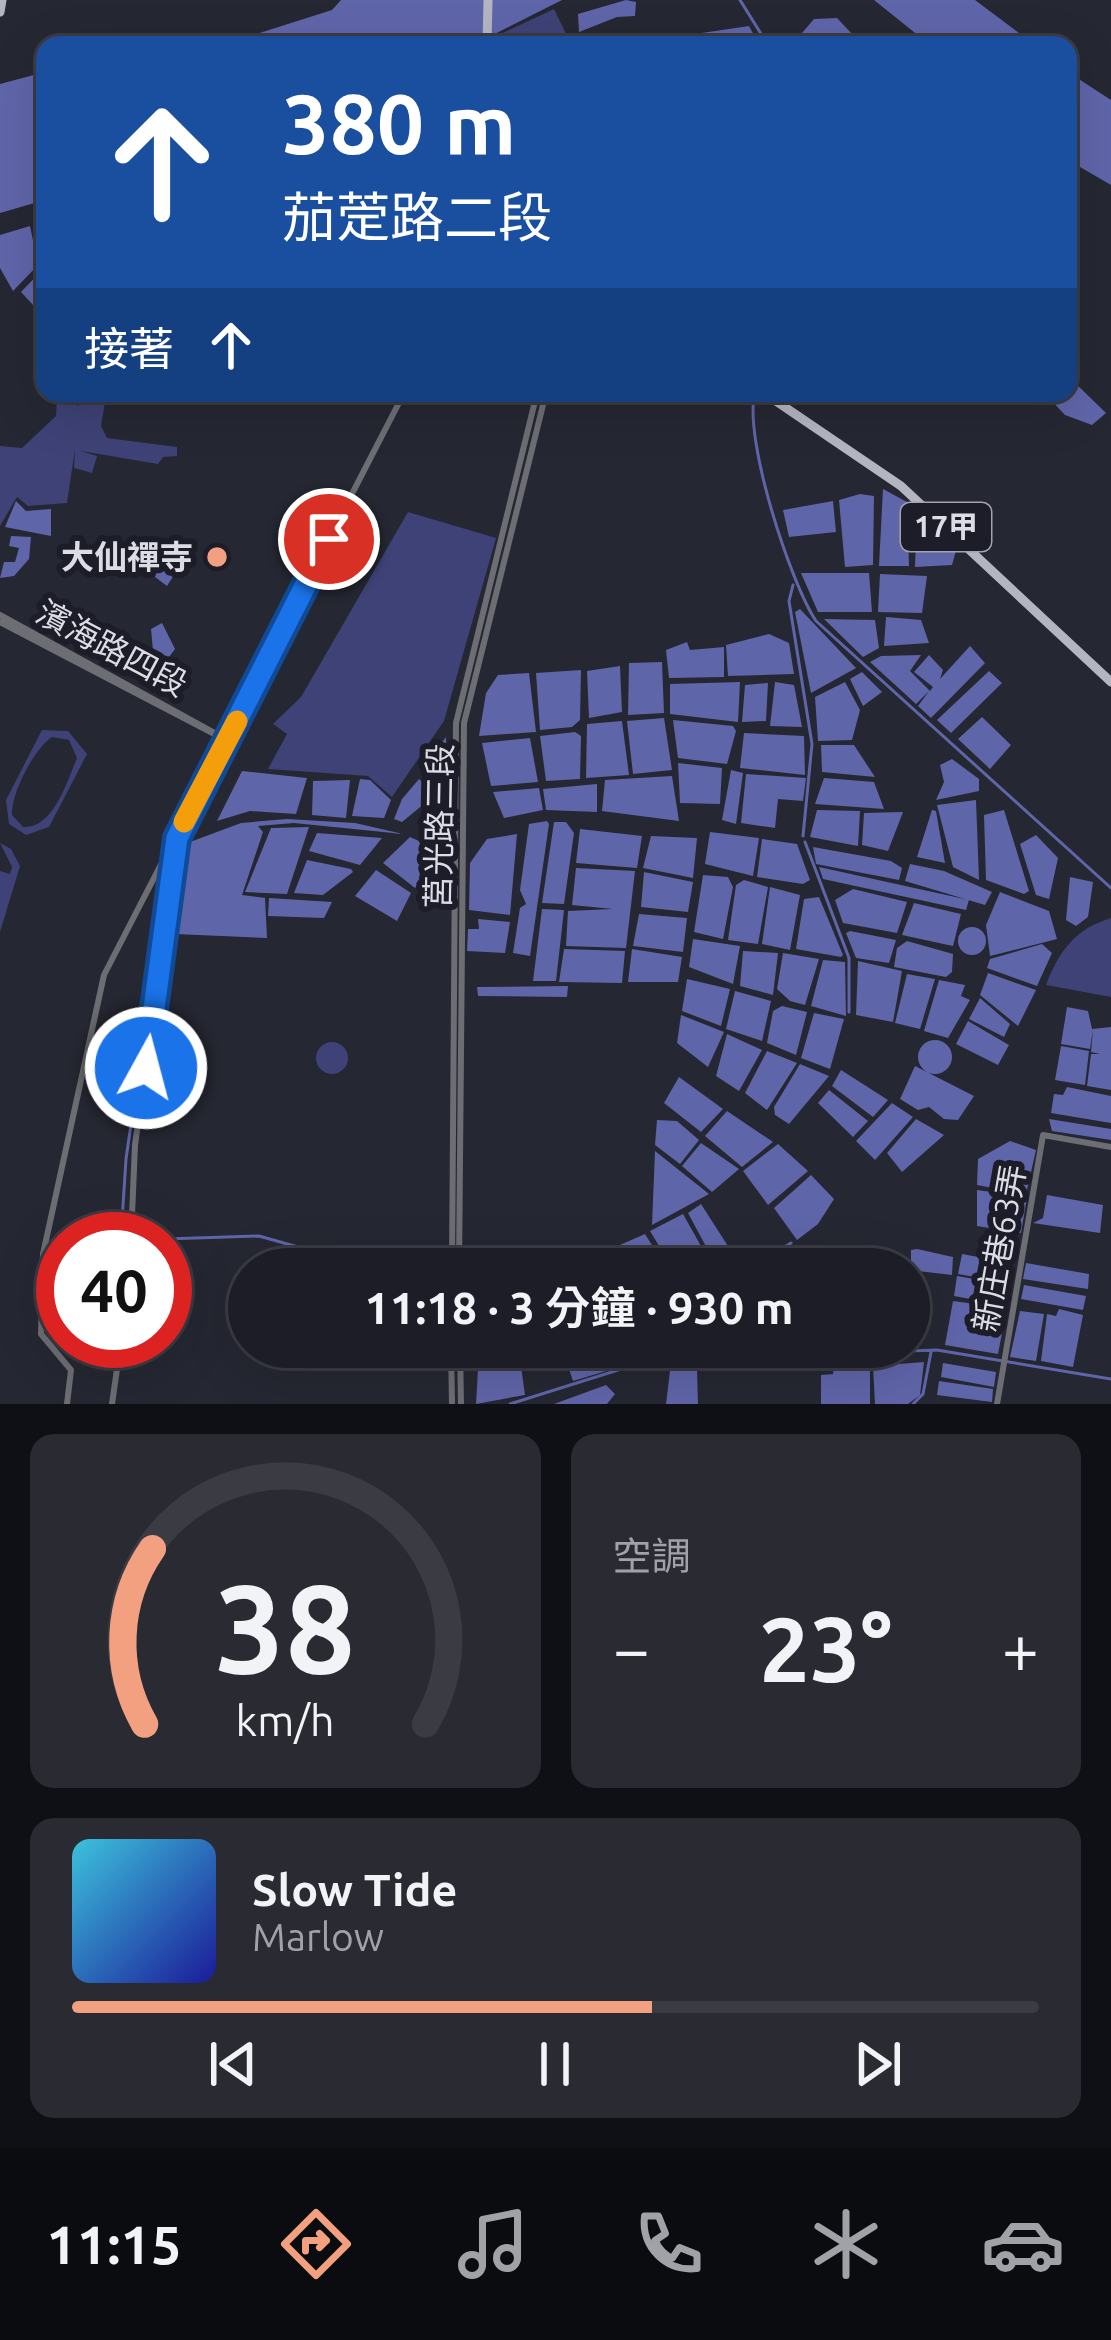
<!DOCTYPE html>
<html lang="zh-TW">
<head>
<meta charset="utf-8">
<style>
  :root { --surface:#1c1d26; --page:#292a32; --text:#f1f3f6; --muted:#a0a2a7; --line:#3a3b43; --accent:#f2a080 }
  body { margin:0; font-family:Ubuntu,"Noto Sans TC",sans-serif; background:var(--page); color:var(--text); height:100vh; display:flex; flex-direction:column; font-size:45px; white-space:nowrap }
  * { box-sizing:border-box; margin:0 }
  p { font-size:39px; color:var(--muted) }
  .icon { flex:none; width:66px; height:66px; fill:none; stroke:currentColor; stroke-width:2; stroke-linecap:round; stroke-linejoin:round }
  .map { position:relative; height:1404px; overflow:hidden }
  .sheet { display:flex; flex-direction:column; gap:30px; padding:30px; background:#0f1015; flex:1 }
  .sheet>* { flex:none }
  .banner { position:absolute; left:36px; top:36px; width:1041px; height:366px; border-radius:24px; box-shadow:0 12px 48px #0002,0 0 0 3px var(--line); background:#1a4fa0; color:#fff; overflow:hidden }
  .speed { position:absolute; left:36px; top:1212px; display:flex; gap:24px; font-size:60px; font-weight:700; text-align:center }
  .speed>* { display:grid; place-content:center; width:156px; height:156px; border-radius:50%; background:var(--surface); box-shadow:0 12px 48px #0002,0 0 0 3px var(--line); line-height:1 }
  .speed .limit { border:18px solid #d22; background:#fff; color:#111 }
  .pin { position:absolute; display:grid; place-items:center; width:102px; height:102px; color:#fff; margin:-51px; border:6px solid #fff; border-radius:50%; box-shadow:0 3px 12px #0007 }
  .me { position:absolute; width:132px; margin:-66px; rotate:7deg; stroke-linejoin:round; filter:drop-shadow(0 0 9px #0008) }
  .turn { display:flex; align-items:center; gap:42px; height:252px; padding:0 48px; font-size:54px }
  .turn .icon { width:156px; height:156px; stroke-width:2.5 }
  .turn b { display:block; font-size:84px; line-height:102px }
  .then { display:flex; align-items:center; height:114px; padding:0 48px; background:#0003; gap:24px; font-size:45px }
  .big { font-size:90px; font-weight:600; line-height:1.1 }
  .sheet .card { flex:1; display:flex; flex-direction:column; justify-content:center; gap:18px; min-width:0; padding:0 42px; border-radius:24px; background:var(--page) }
  .sheet .dial { align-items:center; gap:0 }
  .dial svg { height:312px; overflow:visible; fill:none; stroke:var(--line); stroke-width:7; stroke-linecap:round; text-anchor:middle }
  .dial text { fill:var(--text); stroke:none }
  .song { display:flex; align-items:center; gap:36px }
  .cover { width:144px; height:144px; border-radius:18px; background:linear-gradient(135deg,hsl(190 70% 55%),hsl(240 70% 35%)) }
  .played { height:12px; border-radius:6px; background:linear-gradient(90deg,var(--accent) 60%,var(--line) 60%) }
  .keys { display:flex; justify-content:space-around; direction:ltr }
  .heat { display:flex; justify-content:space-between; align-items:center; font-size:66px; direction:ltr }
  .sheet .tiles { flex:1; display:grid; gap:30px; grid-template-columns:1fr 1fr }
  .card:last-child { grid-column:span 2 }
  .trip { position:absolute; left:228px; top:1248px; width:702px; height:120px; border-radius:60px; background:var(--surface); box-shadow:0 12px 48px #0002,0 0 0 3px var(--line); font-weight:600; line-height:120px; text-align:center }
  .menu { display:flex; height:192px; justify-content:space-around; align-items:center; background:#0b0c0f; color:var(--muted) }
  .menu .icon { width:84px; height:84px }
  .menu .current { color:var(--accent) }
  .menu b { font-size:54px; color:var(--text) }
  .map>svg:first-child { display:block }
</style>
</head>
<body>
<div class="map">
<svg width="1111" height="1404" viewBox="0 0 1111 1404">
  <rect width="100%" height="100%" fill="#252732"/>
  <path fill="#3e4276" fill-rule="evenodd" d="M554,9L570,42L496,45V36Z
    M76,393L71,402L78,406L85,399L105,402L101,426L107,438L177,447V456L163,457L158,464L81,451L97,456L92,473L74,468L75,449L67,503L28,506L17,497L0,526V446L22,448L56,416L57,397Z
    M408,512L496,538L444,721L392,797L368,776L268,769L287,734L273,724L301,697Z
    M42,730L68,731L87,754L49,827L26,835L9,824L6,800ZM52,737L69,740L77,758C67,782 53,829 23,827L12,815C11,793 34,749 52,737Z
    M0,843L11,849L20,866L0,932V871L10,874L12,867Z
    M1111,918V997L1046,985C1059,951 1075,929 1111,918Z
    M316 1058a16 16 0 1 1 32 0a16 16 0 1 1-32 0Z"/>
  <path fill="#5f65a9" d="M341,0H562L473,45H222L332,10Z
    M626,0L636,2L635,16L617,17L579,32L578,14Z
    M874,0H975L1035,45H930Z
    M837,18L854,36L845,45H814L802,33L814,19Z
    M749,26L756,39L737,45H670L668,38Z
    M45,72V200L0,213V84Z
    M1068,72L1111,100V185L1068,160Z
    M30,226L38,265L13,291L0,268V235Z
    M44,268L45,269V318L21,292Z
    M1068,376L1106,413L1092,425L1065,415L1045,394L1068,393Z
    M883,489L907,502L909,566H879Z
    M860,494L874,496L873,565L845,567L839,500Z
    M16,501L26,511L51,509V536L5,527Z
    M833,501L836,532L789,537L783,510Z
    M917,512L957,547L952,565L915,567Z
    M11,536L31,537L29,559L14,576L0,578L4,562H15L19,548L9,546Z
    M166,545L188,553L167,586L155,577Z
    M801,573H869L872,612H818Z
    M880,574L927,576L922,613L878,612Z
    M800,609L856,668L811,693L795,612Z
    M886,617L921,620L929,643L884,646Z
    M824,619L875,620L879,648L863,657Z
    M162,623L175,649L164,664L154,661L151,629Z
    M769,634L789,643L794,674L728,676L726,645Z
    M687,642L690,650L724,647V677L669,678L666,650Z
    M970,646L985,663L931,718L918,706L929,691L916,704L870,662L881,656L921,655L910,671L930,691L933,687L914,672L929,655L943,670L940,679Z
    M662,662L664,713L628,715L629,663Z
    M620,666L622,712L589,718L587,671Z
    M581,670L580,720L572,727L540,730L536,673Z
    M989,671L1002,683L951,733L937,720Z
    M862,672L882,692L863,706L850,679Z
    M529,673L536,732L479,736L486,693L498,675Z
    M740,682L738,722L670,714V684Z
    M775,682L794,685L802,727L770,726Z
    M845,682L860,710L852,740L818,741L815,697Z
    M768,683L766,721L742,722L745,685Z
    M982,717L1011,745L990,769L958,739Z
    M664,718L672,770L633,774L627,721Z
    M673,720L733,726L736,731L727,764L678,758Z
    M622,721L629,775L586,778L587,724Z
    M575,732L581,736L580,779L546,781L540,736Z
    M744,733L804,736L805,775L740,768Z
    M446,737V782L442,783L424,767Z
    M530,738L538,782L491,786L482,743Z
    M821,745H854L875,777L822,772Z
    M952,759L979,779V791L936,800L944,782L940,765Z
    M678,763L722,768L720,804L680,803Z
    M731,770L743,773L736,824L722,820Z
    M242,771L307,778L296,814L250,811L217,821Z
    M746,774L806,778L803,801L778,799L775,828L741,823Z
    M672,776L679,821L602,811L605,780Z
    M824,778L874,782L884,809L815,804Z
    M360,779L370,780L391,800L384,818L352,816Z
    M419,779L436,794L402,822L394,819L402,799Z
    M350,780L346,818L312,815L313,781Z
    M597,784V812L546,810L543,789Z
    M539,788L543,810L504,818L493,792Z
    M976,800L979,880L953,867L937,805Z
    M817,810L860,811L858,846L810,837Z
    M932,810L936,811L945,863L917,857Z
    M1004,810L1029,891L1024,894L986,880L984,815Z
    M903,812L888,851L862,845L864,813Z
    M287,819L355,823L403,834L294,823L258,826L263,832L242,895L265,898L267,938L175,934L190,842L241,823Z
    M547,821L549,824L530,956L513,953L520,908L526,904L520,890L529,824Z
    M554,822H566L574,833L564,904L542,903Z
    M309,827L287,894L245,892L271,828Z
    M580,829L642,836L637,868L576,863Z
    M710,832L759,838L753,876L705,864Z
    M317,833L382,838L360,865L309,851Z
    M517,834L510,915L469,910L470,863L487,839Z
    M1036,835L1058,858L1049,899L1036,895L1020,844Z
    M651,836L697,838L693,878L643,868Z
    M410,837L443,852L415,888L383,863Z
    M762,839L797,844L810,880L803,884L757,877Z
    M813,847L891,861L902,868L899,880L816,864Z
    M307,860L351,869L353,872L323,895L294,893Z
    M910,864L944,871L992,892L985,905L905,881Z
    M819,867L969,900L966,910L823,879Z
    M576,868L635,871L626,948L566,946L568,911L613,909L572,905Z
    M376,870L411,893L397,921L355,896Z
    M644,872L693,882L688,912L641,907Z
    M703,875L728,877L733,887L723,939L694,932Z
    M1070,877L1093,882L1088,917L1076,926L1066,920Z
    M744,880L768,887L758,944L728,940L736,885Z
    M770,887L800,895L790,950L762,944Z
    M853,889L907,902L897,933L843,923L835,900Z
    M1000,892L1049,911L1057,939L990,956L986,925Z
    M819,897L843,955L841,957L796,949L804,899Z
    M269,898L332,902L324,918L268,916Z
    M914,903L961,914L953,946L902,935Z
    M542,909L564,910L556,981H533Z
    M639,914L687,918L683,952L633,946Z
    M478,919L510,922L505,953L467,951L468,929H479Z
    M958 941a14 14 0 1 1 28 0a14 14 0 1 1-28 0Z
    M850,931L896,940L889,963L856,958L846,933Z
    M693,939L740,946L733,984L689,967Z
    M907,941L953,954L952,972L946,977L894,967L897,948Z
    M1042,944L1052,953L1037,986L987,968L990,959Z
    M564,949L625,951L622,983L559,982Z
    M632,949L682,957L678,982H628Z
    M743,951L778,953L773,995L740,986Z
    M783,953L819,959L805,1005L790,1001L777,989Z
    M823,960L845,962L846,1016L811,1006Z
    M858,961L902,971L893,1022L856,1015Z
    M988,973L1036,990L1018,1026L980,995Z
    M907,974L935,979L920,1029L895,1023Z
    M687,979L730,989L721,1026L682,1011Z
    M939,980L965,985L961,996L970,1000L948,1038L924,1031Z
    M568,986L567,997L478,996L477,987Z
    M735,991L771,1001L762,1041L726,1029Z
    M980,998L1010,1024L1004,1037L969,1019Z
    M782,1006L807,1012L796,1055L767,1043L773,1011Z
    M1067,1007L1088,1011L1092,1029L1111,1027V1090L1087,1086L1091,1054H1100L1091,1052L1093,1029L1090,1049L1061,1044Z
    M814,1013L844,1019L830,1069L801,1058Z
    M681,1015L724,1032L708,1067L677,1043Z
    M968,1021L1009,1045L998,1065L956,1044Z
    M727,1034L762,1050L739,1091L716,1076Z
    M918 1057a17 17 0 1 1 34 0a17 17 0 1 1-34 0Z
    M1061,1046L1089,1051L1085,1085L1055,1080Z
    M767,1051L797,1063L767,1110L745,1093Z
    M800,1064L829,1076L789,1124L775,1115L774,1107Z
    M915,1066L974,1096L958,1120L944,1119L929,1107L918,1110L900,1099Z
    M841,1070L888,1100L873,1117L832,1086Z
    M679,1077L723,1109L701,1132L664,1103Z
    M1067,1087L1111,1096V1123L1051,1113L1054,1094L1063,1095Z
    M829,1090L868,1121L853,1137L818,1103Z
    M892,1103L913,1117L875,1160L856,1141Z
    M727,1111L773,1142L742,1167L705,1136Z
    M916,1119L944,1135L902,1172L887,1153Z
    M1049,1119L1111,1129V1140L1052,1131Z
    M657,1120L677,1121L699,1140L680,1164L655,1145Z
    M1010,1141L1036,1150L1026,1194L977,1185L978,1159Z
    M701,1143L739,1169L712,1192L682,1166Z
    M778,1144L808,1171L768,1205L743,1171Z
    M655,1151L709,1194L652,1225Z
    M811,1175L834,1199L818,1224L797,1240L774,1208Z
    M977,1190L1027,1197L1021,1233L977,1226Z
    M1047,1195L1103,1205L1100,1233L1033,1223L1043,1218Z
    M701,1204L742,1268L718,1269L688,1213Z
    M683,1214L701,1246L670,1264L650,1231Z
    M645,1234L665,1266L565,1269Z
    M917,1249L953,1257L952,1275L918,1271L911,1264V1250Z
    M962,1254L995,1260L992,1280L958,1274Z
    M1026,1263L1089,1274L1088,1289L1023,1279Z
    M957,1276L996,1283L992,1303L954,1296Z
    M1024,1285L1086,1296L1083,1310L1021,1299Z
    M953,1301L989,1306L985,1329L1002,1333L998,1354L945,1345Z
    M1059,1309L1083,1315L1073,1367L1041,1361L1047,1314L1056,1316Z
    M1020,1311L1044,1314L1036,1361L1010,1357Z
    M624,1357L626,1365L573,1381L567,1363Z
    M924,1362L920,1395L908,1404H875L873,1366Z
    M943,1363L996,1372L994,1387L941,1377Z
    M521,1366L525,1395L476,1404L478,1369Z
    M870,1366V1404H821V1375L833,1374L834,1367Z
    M697,1369L698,1404H666L670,1371Z
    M939,1381L993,1389L992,1402L937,1395Z
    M606,1385L615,1394L607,1404H554Z"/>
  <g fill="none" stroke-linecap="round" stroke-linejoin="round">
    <path stroke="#5f65a9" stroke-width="3" d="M740,0L768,45
      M755,393C743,437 790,582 816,621L1111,888
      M793,585L789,601L812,744L803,836
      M805,842L849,958V1012
      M121,1236L126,1159L168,866
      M165,1239L259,1236L376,1269
      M552,1269V1267
      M749,1269L791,1243
      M510,1404L650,1360L937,1350L1111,1379
      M913,1404L923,1394L931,1352"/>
    <path stroke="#6d6e74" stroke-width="6" d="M0,615L227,740
      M0,622L224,739
      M131,1239L135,1145L177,842
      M452,1269L456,723L537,393
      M459,1269L464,723L546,393
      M451,1347L452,1404
      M460,1347L461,1404
      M67,1404L71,1370L41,1334L43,1254L104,975L404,393
      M112,1404L121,1341
      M997,1404L1043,1135L1111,1147"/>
    <path stroke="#b3b5c1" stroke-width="9" d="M0,12L2,0
      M487,45L488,0
      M764,393L901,486L1111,682"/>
  </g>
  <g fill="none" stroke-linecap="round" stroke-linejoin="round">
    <g stroke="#114b97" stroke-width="30">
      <path id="route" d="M146,1068L177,838L329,539"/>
    </g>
    <use href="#route" stroke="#1a73e8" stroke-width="21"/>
    <path stroke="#f59e0b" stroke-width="21" d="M184,822L237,721"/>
  </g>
  <circle fill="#f2a080" stroke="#1c1d28" stroke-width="4.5" cx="217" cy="557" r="12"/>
  <g text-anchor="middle" stroke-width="12" stroke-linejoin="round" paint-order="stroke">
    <rect fill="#1c1d28" stroke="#a2a3ac" stroke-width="3" x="901" y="503" width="90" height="48" rx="9"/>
    <g font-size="30" font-weight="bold" fill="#dbdce4">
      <text x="946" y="537">17甲</text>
    </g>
    <g font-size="33" font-weight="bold" fill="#dbdce4" stroke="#1c1d28" text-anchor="end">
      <text x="193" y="569">大仙禪寺</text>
    </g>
    <g font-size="33" fill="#dbdce4" stroke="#1c1d28">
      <text transform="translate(112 648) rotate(28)" y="12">濱海路四段</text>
      <text transform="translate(439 826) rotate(-89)" y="12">莒光路三段</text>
      <text transform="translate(999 1248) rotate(-80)" y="12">新庄巷63弄</text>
    </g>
  </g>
</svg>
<div class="speed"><div class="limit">40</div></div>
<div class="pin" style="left:329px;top:539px;background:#d93025"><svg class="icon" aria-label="arrive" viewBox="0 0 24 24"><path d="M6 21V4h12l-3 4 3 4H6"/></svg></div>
<svg class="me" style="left:146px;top:1068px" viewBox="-20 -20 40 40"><circle r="17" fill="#1a73e8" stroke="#fff" stroke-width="3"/><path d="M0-11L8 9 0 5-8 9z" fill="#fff"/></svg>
<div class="trip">11:18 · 3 分鐘 · 930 m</div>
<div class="banner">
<div class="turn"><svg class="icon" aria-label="ahead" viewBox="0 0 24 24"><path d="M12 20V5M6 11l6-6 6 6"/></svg><div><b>380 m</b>茄萣路二段</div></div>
<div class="then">接著<svg class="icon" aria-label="ahead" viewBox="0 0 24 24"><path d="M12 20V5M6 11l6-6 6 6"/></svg></div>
</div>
</div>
<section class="sheet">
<div class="tiles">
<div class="card dial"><svg viewBox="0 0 100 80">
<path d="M14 69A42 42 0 1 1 86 69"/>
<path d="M14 69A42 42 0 0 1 16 24" stroke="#f2a080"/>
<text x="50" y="56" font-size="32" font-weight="700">38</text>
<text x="50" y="72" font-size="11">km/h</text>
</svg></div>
<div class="card"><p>空調</p>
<div class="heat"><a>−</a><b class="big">23°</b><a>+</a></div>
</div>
<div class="card">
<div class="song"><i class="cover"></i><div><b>Slow Tide</b><p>Marlow</p></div></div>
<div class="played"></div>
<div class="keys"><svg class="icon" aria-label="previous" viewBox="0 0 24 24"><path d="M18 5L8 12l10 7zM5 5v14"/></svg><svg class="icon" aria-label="pause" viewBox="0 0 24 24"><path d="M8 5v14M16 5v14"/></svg><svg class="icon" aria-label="next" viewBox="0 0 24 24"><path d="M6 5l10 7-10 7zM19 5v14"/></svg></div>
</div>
</div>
</section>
<nav class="menu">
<b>11:15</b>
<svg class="icon current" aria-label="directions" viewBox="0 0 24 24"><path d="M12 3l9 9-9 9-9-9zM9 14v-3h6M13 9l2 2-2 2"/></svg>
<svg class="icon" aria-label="music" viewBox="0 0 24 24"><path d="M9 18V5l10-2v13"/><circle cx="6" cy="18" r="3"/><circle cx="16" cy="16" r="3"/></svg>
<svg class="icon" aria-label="phone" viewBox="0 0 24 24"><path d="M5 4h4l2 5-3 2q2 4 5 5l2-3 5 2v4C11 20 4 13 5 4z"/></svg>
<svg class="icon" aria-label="climate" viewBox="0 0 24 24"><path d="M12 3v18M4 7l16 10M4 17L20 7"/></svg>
<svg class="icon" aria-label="car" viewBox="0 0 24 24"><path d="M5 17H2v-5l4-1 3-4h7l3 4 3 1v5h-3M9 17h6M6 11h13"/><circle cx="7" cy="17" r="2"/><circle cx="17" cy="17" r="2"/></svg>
</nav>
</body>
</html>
